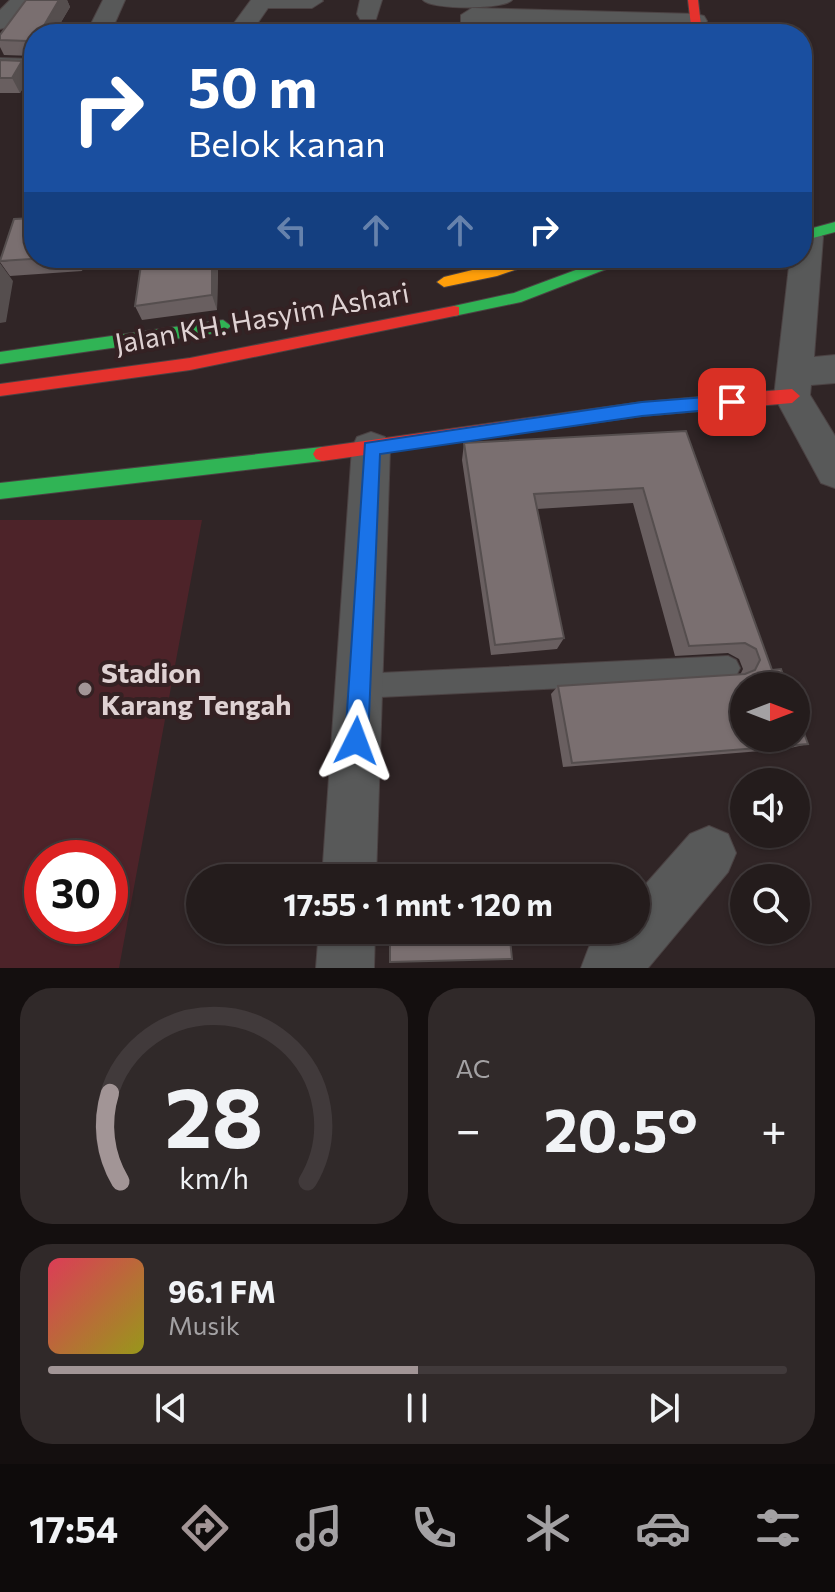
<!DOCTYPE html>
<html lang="id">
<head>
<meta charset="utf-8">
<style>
  :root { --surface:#241c1c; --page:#302929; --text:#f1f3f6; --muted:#a3a1a3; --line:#413a3b; --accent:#a29596 }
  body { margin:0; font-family:Commissioner,sans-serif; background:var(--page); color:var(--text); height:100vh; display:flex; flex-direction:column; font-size:30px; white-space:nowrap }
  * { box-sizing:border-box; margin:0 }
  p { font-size:26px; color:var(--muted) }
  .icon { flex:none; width:44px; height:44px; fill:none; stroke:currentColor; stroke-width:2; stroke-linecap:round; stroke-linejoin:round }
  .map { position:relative; height:968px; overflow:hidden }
  .drawer { display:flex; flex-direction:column; gap:20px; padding:20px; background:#140f0f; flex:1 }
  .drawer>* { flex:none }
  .guide { position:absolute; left:24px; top:24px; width:788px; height:244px; border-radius:32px; box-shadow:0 2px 6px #0004,0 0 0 2px var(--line); background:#1a4fa0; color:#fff; overflow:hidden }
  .needle { width:52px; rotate:90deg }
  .fabs { position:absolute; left:730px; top:672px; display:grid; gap:16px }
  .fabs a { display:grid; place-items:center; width:80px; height:80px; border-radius:50%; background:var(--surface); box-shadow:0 2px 6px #0004,0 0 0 2px var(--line); font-size:40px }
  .speed { position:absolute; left:24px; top:840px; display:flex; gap:16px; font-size:40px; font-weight:700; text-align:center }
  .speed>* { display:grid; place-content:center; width:104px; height:104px; border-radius:50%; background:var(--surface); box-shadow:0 2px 6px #0004,0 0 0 2px var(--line); line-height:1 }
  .speed .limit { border:12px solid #d22; background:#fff; color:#111 }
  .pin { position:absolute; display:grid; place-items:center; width:68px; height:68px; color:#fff; margin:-34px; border-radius:16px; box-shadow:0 4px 12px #0006 }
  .me { position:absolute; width:88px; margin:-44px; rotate:3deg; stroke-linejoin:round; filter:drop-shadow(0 0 6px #0008) }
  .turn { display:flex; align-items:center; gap:28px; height:168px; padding:0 32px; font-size:36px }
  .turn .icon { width:104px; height:104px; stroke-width:2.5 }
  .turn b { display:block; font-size:56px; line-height:68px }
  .lanes { display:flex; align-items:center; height:76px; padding:0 32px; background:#0003; justify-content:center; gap:40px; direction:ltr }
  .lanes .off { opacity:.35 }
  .big { font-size:60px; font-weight:700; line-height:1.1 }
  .drawer .tile { flex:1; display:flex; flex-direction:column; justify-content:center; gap:12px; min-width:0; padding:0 28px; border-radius:32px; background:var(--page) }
  .drawer .dial { align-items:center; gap:0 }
  .dial svg { height:208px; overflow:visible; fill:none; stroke:var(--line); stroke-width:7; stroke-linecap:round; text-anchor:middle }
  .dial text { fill:var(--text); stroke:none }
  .song { display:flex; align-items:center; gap:24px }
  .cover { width:96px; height:96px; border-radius:12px; background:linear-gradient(135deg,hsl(350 70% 55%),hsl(60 70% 35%)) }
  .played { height:8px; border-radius:4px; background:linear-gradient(90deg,var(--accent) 50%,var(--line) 50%) }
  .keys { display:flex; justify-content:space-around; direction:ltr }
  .heat { display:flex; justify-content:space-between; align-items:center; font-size:44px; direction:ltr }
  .drawer .tiles { flex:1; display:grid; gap:20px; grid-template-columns:1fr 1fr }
  .tile:last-child { grid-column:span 2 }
  .trip { position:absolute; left:186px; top:864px; width:464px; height:80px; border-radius:40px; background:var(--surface); box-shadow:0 2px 6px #0004,0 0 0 2px var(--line); font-weight:700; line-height:80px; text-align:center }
  .dock { display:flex; height:128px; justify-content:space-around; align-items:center; background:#0e0b0b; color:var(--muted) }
  .dock .icon { width:56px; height:56px }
  .dock .on { color:var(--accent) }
  .dock b { font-size:36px; color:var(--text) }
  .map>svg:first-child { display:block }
</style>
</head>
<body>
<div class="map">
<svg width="835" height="968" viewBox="0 0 835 968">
  <rect width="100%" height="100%" fill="#302526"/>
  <path fill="#4d2329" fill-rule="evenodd" d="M0,520H202L119,968H0ZM42,858H110V926H42Z"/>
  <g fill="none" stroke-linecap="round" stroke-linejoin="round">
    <g stroke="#4b4243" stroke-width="2">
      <path id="lane" d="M728,656L736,660L740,668L736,676L728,680L359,698L351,694L347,686L351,678L359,674Z"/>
    </g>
    <g stroke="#4b4243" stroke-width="2">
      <path id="street" d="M10,0H34L8,27L0,29V10Z
        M103,0H125L110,34H86Z
        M251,0H322L323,1L312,8H268L250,34H226Z
        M360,0H382L376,19H360L357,14Z
        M423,0H512C503,10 432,10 423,0Z
        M472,8L696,14L704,16L707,21L704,26L696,28L484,22L485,34H461V15Z
        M0,58L34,59V73L0,72Z
        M808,227L819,230L823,237L814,357L835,355V383L811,385L810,395L835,436V488L821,483L774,396L790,258H802V228Z
        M371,432L385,437L390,448L376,878H322L352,448L357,437Z
        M709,826L728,834L736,853L728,872L648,968H581L589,947L605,930H636V895L690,834Z
        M319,930H375L374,968H316Z"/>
    </g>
    <g stroke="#4b4243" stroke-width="2">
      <path id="fast" d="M835,222V232L802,241V231Z
        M608,258H629L627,261L521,302L454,316L446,311L454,306L514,293Z
        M223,320L231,326L223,332L0,364V352Z
        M322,447L328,449L331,454L328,459L322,461L0,499V483Z"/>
    </g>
    <g stroke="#4b4243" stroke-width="2">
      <path id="slow" d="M521,258H543L541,261L497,276L444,287L437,282L444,277Z"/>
    </g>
    <g stroke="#4b4243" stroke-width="2">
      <path id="jam" d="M688,0H698L702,34H692Z
        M454,306L459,307V315L190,370L0,396V384L190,358Z
        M792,389L800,396L792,403L642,416L322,461L316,459L313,454L316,449L322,447L642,402Z"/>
    </g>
    <use href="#lane" fill="#585959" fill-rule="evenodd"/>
    <use href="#street" fill="#585959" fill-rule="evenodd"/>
    <use href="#fast" fill="#30b455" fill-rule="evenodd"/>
    <use href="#slow" fill="#ff9f0a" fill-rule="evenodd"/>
    <use href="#jam" fill="#e5322d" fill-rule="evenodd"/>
  </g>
  <path fill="#695f60" d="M26,0H67L70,7L54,34H34V58L33,56L4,55L0,47V35Z
    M0,60L30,76L20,93H0Z
    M34,258H85L82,271L10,276L0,262Z
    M218,265L217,310L142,320L135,306Z
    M686,431L772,670L808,744L786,749L563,767L551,694L558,686L740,675L743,669L739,659L728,653L675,656L633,503L537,509L564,638L557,649L491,655L462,460L464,443Z
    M501,875L505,878H402Z"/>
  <path fill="#554e4e" d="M59,0H67L70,7L54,34H39Z
    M34,42V58L30,49Z
    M22,61L30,76L20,93L12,78Z
    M74,258H85L82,271Z
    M212,258H215L218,265L217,310L212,295Z
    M0,263L13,281L6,322L0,323Z"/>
  <path fill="#7a6f70" stroke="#554e4e" stroke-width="2" d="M26,0H59L39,34H34V42L30,49L27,41L0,40V35Z
    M0,60L22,61L12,78H0Z
    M34,218V258H47L0,261L14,219Z
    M142,258H212V295L135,306Z
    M686,431L772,670L781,669L787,686H744V738H796V712L808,744L572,763L558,686L745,674L755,670L760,660L756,649L745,643L689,646L643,488L534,494L564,638L495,645L464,443Z
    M505,877V878H463Z
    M390,930H509L512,959L390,962Z"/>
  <path fill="#1a73e8" stroke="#114b97" stroke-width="2" d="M732,395L740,402L732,408L642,416L380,454L368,741L364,749L356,752L348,749L345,741L365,443L642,402Z"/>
  <circle fill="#a29596" stroke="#342123" stroke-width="3" cx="85" cy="689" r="8"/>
  <g text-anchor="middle" stroke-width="8" stroke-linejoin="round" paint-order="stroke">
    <g font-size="28" fill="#dfd2d3" stroke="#342123">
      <text transform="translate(262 318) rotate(-10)" y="10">Jalan KH. Hasyim Ashari</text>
    </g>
    <g font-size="28" font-weight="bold" fill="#dfd2d3" stroke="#342123" text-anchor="start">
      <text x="101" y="683">Stadion<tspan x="101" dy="32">Karang Tengah</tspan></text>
    </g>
  </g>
</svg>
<div class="fabs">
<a><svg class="needle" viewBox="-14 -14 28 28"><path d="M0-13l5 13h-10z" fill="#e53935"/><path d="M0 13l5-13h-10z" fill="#a3a1a3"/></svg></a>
<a><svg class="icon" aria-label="sound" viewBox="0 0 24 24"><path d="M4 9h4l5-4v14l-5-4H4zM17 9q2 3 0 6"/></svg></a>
<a><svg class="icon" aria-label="search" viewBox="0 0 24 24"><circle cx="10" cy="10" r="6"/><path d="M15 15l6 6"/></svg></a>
</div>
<div class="speed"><div class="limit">30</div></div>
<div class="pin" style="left:732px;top:402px;background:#d93025"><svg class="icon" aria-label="arrive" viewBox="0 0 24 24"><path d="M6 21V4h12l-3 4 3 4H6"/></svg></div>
<svg class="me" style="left:356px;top:741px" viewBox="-20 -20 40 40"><path d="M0-17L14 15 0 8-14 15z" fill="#1a73e8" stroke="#fff" stroke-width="4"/></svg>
<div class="trip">17:55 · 1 mnt · 120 m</div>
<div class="guide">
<div class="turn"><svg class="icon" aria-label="right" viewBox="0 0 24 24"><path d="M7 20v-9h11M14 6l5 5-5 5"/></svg><div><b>50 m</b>Belok kanan</div></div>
<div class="lanes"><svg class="icon off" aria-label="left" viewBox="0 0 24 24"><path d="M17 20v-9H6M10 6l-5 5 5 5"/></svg><svg class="icon off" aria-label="ahead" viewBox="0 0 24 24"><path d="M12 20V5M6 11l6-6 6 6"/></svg><svg class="icon off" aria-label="ahead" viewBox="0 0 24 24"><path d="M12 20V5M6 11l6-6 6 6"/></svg><svg class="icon" aria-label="right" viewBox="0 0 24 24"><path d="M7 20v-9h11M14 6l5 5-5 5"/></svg></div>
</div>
</div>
<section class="drawer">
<div class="tiles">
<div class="tile dial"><svg viewBox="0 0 100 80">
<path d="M14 69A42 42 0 1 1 86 69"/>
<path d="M14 69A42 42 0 0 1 10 35" stroke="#a29596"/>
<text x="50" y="56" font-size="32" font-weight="700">28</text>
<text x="50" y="72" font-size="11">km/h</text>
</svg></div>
<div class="tile"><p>AC</p>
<div class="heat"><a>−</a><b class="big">20.5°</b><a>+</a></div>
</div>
<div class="tile">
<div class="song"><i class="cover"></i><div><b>96.1 FM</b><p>Musik</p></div></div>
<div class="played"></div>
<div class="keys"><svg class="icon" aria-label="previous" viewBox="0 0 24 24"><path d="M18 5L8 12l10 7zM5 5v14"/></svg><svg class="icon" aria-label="pause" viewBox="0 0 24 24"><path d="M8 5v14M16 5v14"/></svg><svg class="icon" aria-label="next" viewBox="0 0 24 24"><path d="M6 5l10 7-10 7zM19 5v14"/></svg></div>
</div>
</div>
</section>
<nav class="dock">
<b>17:54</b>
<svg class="icon on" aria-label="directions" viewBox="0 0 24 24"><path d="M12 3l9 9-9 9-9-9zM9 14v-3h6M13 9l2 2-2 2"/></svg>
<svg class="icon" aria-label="music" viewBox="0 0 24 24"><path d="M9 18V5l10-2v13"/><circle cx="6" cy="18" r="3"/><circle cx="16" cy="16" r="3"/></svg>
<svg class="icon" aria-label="phone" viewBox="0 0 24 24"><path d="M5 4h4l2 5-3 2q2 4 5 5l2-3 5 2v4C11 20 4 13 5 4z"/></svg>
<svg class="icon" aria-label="climate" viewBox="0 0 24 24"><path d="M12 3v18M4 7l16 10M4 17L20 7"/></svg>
<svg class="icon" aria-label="car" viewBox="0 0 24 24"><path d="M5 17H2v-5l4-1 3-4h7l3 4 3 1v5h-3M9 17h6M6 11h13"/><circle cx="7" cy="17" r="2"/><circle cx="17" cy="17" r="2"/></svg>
<svg class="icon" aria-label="filters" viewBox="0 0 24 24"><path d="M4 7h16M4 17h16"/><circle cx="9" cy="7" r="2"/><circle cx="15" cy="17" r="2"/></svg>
</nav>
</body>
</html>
